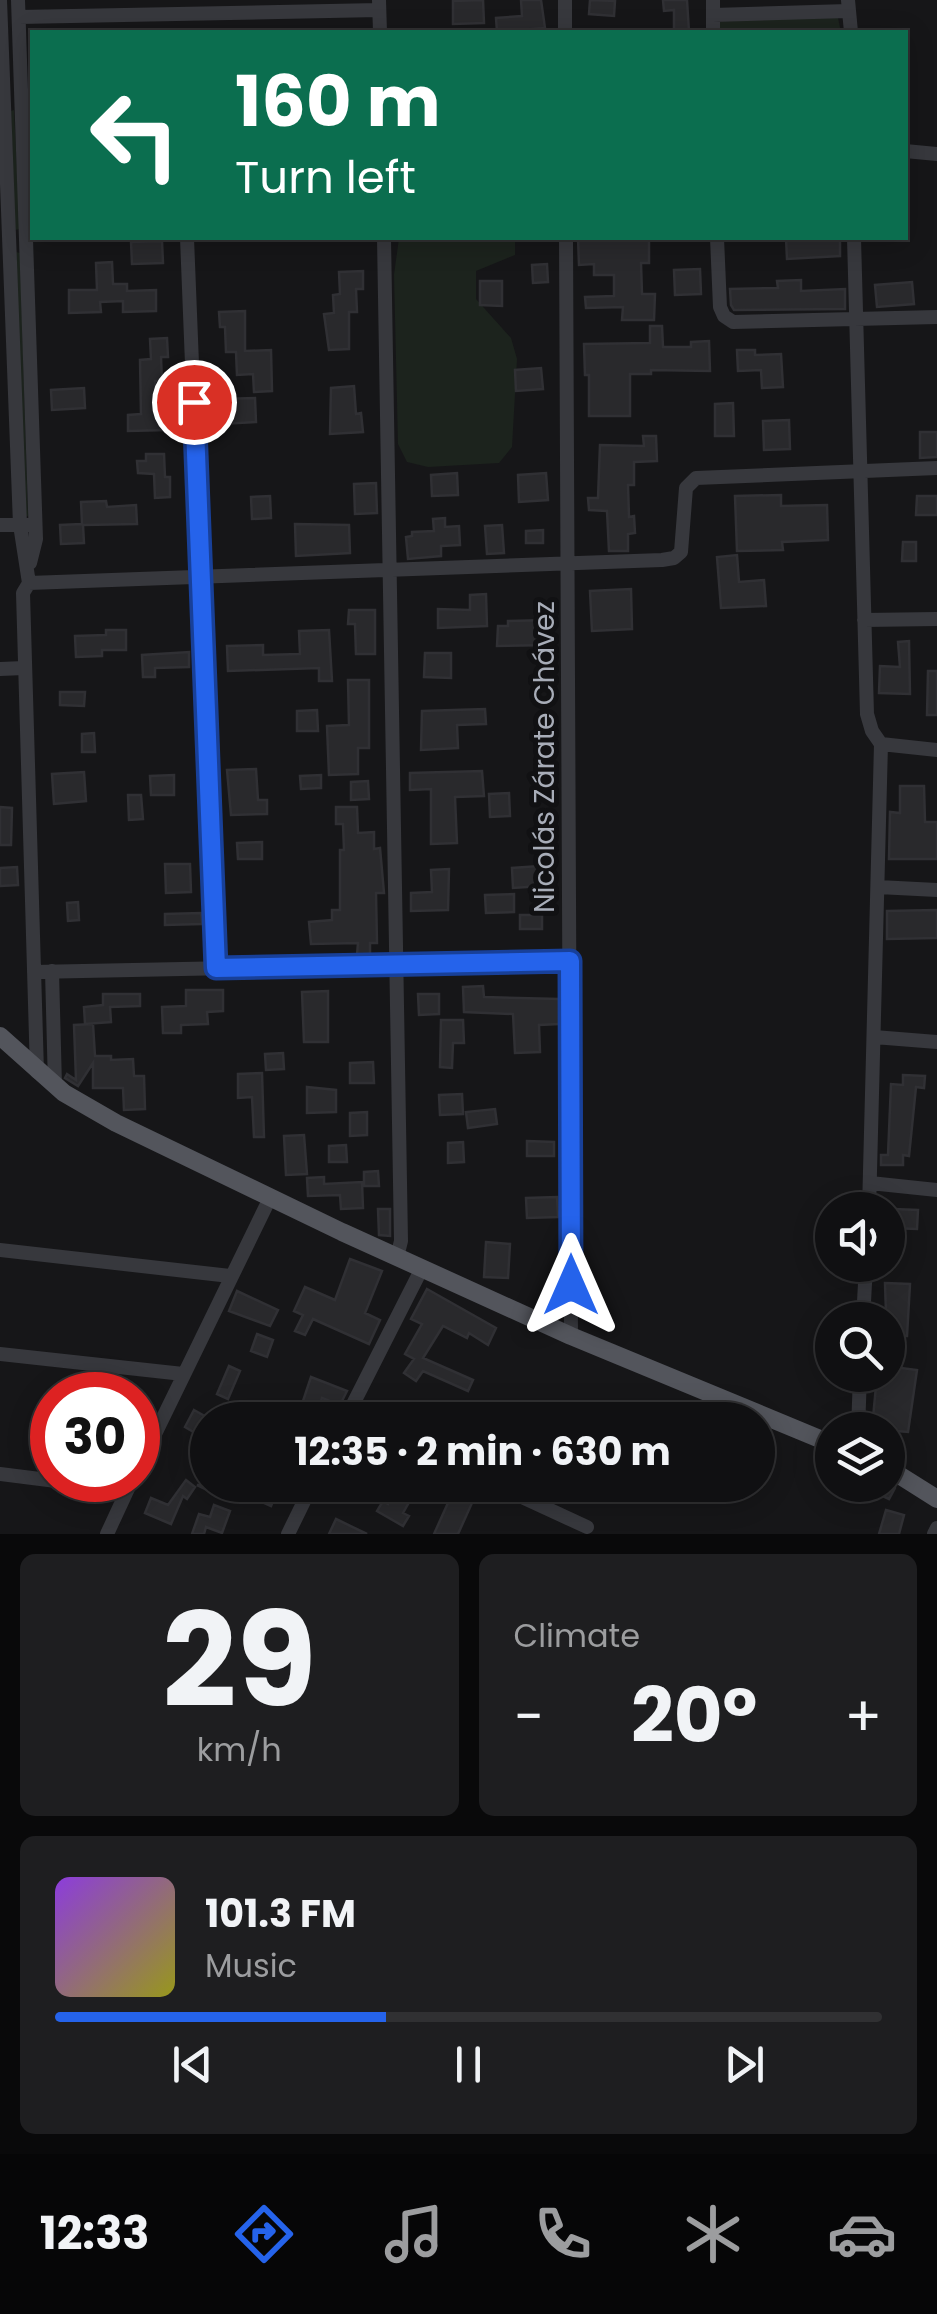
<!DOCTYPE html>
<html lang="en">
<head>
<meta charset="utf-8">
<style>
  :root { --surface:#101012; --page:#1e1e20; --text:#f1f3f6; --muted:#9c9d9f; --line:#303032; --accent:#2563eb }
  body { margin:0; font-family:Poppins,sans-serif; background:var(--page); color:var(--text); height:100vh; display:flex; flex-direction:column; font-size:38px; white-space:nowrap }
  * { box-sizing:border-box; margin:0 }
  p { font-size:32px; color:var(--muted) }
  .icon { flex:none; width:55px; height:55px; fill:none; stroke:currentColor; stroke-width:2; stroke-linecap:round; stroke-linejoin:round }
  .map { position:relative; height:1534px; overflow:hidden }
  .drawer { display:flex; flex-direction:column; gap:20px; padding:20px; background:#09090a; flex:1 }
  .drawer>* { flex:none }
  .hud { position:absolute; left:30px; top:30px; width:878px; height:210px; border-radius:0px; box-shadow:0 5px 25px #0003,0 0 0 2px var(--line); background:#0b6e4f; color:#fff; overflow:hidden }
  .fabs { position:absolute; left:815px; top:1192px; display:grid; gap:20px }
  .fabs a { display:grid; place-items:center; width:90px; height:90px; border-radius:50%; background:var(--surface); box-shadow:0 5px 25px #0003,0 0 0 2px var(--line); font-size:50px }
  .speed { position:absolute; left:30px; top:1372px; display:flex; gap:20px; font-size:50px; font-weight:700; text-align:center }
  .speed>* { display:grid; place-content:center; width:130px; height:130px; border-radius:50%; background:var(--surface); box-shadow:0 5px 25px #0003,0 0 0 2px var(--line); line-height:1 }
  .speed .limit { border:15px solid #d22; background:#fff; color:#111 }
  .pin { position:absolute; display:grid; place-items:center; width:85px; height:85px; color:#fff; margin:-42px; border:5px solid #fff; border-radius:50%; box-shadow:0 2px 10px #0007 }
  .me { position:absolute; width:110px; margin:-55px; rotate:0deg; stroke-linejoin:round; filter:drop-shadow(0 0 8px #0008) }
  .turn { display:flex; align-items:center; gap:35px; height:210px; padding:0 40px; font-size:45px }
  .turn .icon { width:130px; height:130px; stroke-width:2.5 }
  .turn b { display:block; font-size:70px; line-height:85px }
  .big { font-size:75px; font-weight:700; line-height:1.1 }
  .drawer .tile { flex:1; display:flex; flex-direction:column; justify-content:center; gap:15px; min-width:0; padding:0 35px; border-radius:15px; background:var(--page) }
  .drawer .dial { align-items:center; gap:0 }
  .dial b { font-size:130px; line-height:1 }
  .song { display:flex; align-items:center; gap:30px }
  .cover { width:120px; height:120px; border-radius:15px; background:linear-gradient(135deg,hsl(270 70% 55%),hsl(60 70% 35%)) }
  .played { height:10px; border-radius:5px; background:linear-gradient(90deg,var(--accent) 40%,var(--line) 40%) }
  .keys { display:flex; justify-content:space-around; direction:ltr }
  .heat { display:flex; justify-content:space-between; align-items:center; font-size:55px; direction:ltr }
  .drawer .tiles { flex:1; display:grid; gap:20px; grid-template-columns:1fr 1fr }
  .tile:last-child { grid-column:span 2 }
  .trip { position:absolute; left:190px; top:1402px; width:585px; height:100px; border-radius:50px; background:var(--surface); box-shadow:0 5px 25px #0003,0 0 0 2px var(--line); font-weight:700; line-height:100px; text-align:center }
  .tabs { display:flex; height:160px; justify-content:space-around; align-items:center; background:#060607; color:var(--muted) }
  .tabs .icon { width:70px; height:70px }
  .tabs .current { color:var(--accent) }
  .tabs b { font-size:45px; color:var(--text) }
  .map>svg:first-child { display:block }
</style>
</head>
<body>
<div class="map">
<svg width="937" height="1534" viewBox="0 0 937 1534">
  <rect width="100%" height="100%" fill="#161618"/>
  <path fill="#1c231d" d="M838,18L841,32H718L720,22L724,20Z
    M14,110L20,229L15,230L11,111Z
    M399,238H515V255L476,271V299L511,338L517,359L512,447L499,463L428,467L407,462L398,444L394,275Z
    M16,252L20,253L28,516L25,517Z"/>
  <path fill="#29292c" stroke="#303034" stroke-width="2.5" d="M483,0L484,23L453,24V1Z
    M521,0H541L545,28L497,32L496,18L522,16Z
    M590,0L615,1L614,16L589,14Z
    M663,0H687L689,32H674V10L664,11Z
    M578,238L649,239V263H641L642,294H655L654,320H622L623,307L586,308L585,297L614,296V275H594V264L579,265Z
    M786,238H840V256L787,259Z
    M162,241L163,263L132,264L131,242Z
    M112,262L113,284H127V291L156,290V311L123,312V301L100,302L101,312L69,313V290H97L96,263Z
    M547,264L548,282L533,283L532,265Z
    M700,269L701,294L675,295L674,270Z
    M363,271V289H356L357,312H349V349L329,350L324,314L334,313L333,295L340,294L339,272Z
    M801,280V291L845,289V309L734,310L731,305L730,289L778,288L777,281Z
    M480,281H502V306L480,305Z
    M912,282L914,304L877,307L875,285Z
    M245,311V351L271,350L272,391L254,392L253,374L237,375L236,352H226L225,327H220L219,312Z
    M650,326H662L663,347H691V342L709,341L710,371L651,370V374H630V416H589V375H585L584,344L650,343Z
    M167,338L168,357H161L162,381H155L156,414L166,413L167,430L128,431V415L141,414L140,360L151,359L150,339Z
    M737,350H755V355L781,354L783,387L762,388L761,370L738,371Z
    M541,368L543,389L516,391L515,370Z
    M354,386L356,414L361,413L363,432L330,434L331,388Z
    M84,388L85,408L52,410L51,390Z
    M255,398L256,422L222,424L221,399Z
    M733,403L734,436H715V404Z
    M789,420L790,449L764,450L763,421Z
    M920,432H937V457L920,458Z
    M643,436H656L657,461L634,462V485H628L629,517L634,516L635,533L628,534V551H609L607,511L589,510L588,498H598L600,445L644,446Z
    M146,454H164L165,477H170V497L155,498L154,474L138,473L137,461H146Z
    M457,473L458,495L432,496L431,475Z
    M546,473L548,500L519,502L518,475Z
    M376,483L377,513L355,514L354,484Z
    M781,495V506L827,505L828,540L782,542L783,550L737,551L735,496Z
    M270,496L271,518L252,519L251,497Z
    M917,496H937V515H916Z
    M106,501L107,507L136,505L137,524L83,525L84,543L61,544L60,525L82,524L81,502Z
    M445,518V527L459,526L460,545L441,546V556L408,559L406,537L412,536V532L434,531L433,519Z
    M295,524L349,525L350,553L296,556Z
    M502,525L504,553L487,554L485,526Z
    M543,530V543H526V531Z
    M903,542H916V561H902Z
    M737,555L739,582L764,580L766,606L721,608L717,557Z
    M631,589L632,629L592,631L590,591Z
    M486,594L487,626L438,628V609L470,610V595Z
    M349,610H375V654H356L355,624H348Z
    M549,620V645L497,646L498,626H508V621Z
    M106,630H126V650H102V656L76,657L75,636L106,635Z
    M329,630L332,681H319V668L228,671L227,646L263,645V655L300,654L299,631Z
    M909,641L910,694L879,693L880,666L900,667L898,642Z
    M189,652V667L155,668V677H143L142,655Z
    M425,653H451V678L424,677Z
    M928,671H937V715H927Z
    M348,680H369V748H358V774L329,775L327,726L349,725Z
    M60,692H85L84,706L60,705Z
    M485,709L486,724L457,725L458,748L421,750L422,711Z
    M317,710L318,731H297V711Z
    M94,733L95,752H82V734Z
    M256,769L258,800H267V814L231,815L227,770Z
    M482,771L484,796L455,797L457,843L431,844V789L410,790V773Z
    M84,772L86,801L54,804L52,774Z
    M174,775V795H151L150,776Z
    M321,775V788L301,789L300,776Z
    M368,781L369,799L351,800V782Z
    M900,786H924L925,822H937V859H889L890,812L900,813Z
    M509,793L510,816L490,817L489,794Z
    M128,795H141L143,819L129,820Z
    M0,807L12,808L11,845H0Z
    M336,807H357L358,833L374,832V849L380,848L384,893H376L377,943H370V954L357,955L358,943L311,944L309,922L332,920V910H340V850H344L343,824H336Z
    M262,842V859H238L237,843Z
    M165,864H190L191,892L166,893Z
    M539,866L541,886L513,888L512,868Z
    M17,867L18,885L0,886V868Z
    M449,869L448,910L411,911V893L432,892L431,870Z
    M514,894V912L486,913L485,895Z
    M78,902L79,920L68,921L67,903Z
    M937,910V938L887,939V911Z
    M201,913L202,924L165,925V914Z
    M520,915H542V929H520Z
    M483,986L484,997L559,999V1024L539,1025L540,1052L515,1053L513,1014L464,1012L463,987Z
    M186,990H223V1011L207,1012L208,1024L181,1025V1033H163L162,1007L186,1006Z
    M328,991V1042H304L302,992Z
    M103,994H140V1006L110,1007L111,1022L85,1024L84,1007L103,1005Z
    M418,994H439V1014L419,1015Z
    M441,1020H463L464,1043H453L452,1068L440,1067Z
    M93,1024L95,1056H111V1060L133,1059L134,1076H144L145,1109L124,1110L123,1088H93V1063L78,1086L65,1078L67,1074L76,1080L74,1025Z
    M283,1053L284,1069L266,1070L265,1054Z
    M373,1062L374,1083H350V1063Z
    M262,1073L264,1137H254L252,1097L238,1098V1074Z
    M903,1075L925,1076L924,1088L916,1087L909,1156L903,1155V1165H881V1155H888L891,1084L903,1085Z
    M307,1087L336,1090V1112L307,1113Z
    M462,1094L463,1114L440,1115L439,1095Z
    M495,1109L497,1124L468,1128L466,1112Z
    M367,1112V1135L350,1136V1113Z
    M304,1135L307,1174L286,1175L284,1136Z
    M527,1141L554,1142V1156H527Z
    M463,1142L464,1162L448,1163V1143Z
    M346,1145L347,1162H329V1146Z
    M378,1171L379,1186H364V1172Z
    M324,1177V1184L362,1182L363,1208L341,1209L340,1195L308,1196L307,1178Z
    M557,1197L558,1217L527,1218L526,1198Z
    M378,1209H390V1236L379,1235Z
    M893,1209L918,1210L917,1229L892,1228Z
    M486,1242L510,1244L508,1278L484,1277Z
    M350,1259L382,1271L365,1313L380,1320L369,1344L313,1319L305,1335L295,1331L303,1315L294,1311L305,1287L335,1300Z
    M885,1283L910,1284L907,1336H904L901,1368L917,1370L908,1432L872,1429L877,1375H888Z
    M427,1289L496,1328L488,1345L469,1333L467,1338L443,1326L423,1358L473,1380L468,1391L423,1371L416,1381L404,1373L414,1359L405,1354L422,1324L411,1319Z
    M237,1291L278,1310L270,1326L229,1311Z
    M257,1334L273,1340L267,1357L251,1351Z
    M229,1366L240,1371L228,1399L217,1394Z
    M311,1377L347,1391L340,1405L322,1398L319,1407L303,1401Z
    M484,1404L506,1410L503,1420H479Z
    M194,1410L208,1418L204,1438L185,1427Z
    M186,1480L195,1487L187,1499L183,1496L171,1524L145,1513L151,1498L168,1505Z
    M197,1485H233L226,1499Z
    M256,1485L278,1489L271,1506L251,1497Z
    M399,1485H419L403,1513L409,1516L403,1526L377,1511L383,1501L388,1504Z
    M860,1485H892L895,1488L889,1499Z
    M452,1494L472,1503L458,1534H434Z
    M214,1505L230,1511L222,1533L206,1527L204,1534H192L199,1514L210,1517Z
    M886,1510L904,1515L899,1534H879Z
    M336,1519L367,1534H329Z"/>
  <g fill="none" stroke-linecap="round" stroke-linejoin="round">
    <path stroke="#37383d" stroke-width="14" d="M0,0L20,525L29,583L23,593L37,1072
      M18,0L36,539L30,563
      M379,0L380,32
      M565,0V32
      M713,0V32
      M848,0L851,32
      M713,15L848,11
      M19,17L379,10
      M905,151L937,154
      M187,238L216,968
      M384,238L401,1241L397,1257
      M566,238L571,1336
      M717,238L720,307L724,316L733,322L937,317
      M854,238L867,714L872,731L881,744L869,1210
      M0,525H29
      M29,583L662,560L674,558L681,552L686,488L696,478L937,468
      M864,620L937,619
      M0,669L24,668
      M881,744L937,750
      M878,887L937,890
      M52,971L55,1086
      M34,972L570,961
      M874,1037L937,1042
      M870,1183L937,1190
      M0,1250L230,1276
      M863,1320L866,1265
      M0,1354L183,1374
      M345,1420L422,1268
      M858,1430L860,1375
      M138,1469L270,1198
      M0,1474L127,1490
      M496,1485L587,1527
      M107,1534L132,1480
      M288,1534L312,1485
      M934,1534L937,1528"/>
    <path stroke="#53555c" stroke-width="18" d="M0,1036L64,1093L116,1123L342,1232L571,1336L832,1444
      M888,1468L937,1499"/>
  </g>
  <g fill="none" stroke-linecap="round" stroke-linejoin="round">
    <g stroke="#184099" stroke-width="25">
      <path id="route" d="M194,402L216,968L570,961L571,1285"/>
    </g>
    <use href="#route" stroke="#2563eb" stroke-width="18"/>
  </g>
  <g text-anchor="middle" stroke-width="10" stroke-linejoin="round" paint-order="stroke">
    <g font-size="28" fill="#a8adb8" stroke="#111113">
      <text transform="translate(544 757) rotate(-90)" y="10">Nicolás Zárate Chávez</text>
    </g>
  </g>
</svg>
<div class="fabs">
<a><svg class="icon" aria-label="sound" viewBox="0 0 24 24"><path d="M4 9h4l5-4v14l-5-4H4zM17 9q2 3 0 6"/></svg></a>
<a><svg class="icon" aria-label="search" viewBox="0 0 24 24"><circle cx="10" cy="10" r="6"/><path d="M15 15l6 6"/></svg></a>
<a><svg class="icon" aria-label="layers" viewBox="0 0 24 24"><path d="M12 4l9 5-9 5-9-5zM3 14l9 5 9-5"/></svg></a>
</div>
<div class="speed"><div class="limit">30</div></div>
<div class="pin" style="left:194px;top:402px;background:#d93025"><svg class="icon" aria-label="arrive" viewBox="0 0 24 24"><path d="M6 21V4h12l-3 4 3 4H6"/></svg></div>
<svg class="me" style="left:571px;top:1285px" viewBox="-20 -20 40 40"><path d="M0-17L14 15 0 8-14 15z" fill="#2563eb" stroke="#fff" stroke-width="4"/></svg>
<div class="trip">12:35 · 2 min · 630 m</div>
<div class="hud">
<div class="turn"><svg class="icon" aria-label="left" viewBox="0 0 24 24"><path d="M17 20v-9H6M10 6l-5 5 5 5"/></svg><div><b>160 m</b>Turn left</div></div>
</div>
</div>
<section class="drawer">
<div class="tiles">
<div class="tile dial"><b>29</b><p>km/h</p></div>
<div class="tile"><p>Climate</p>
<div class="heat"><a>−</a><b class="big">20°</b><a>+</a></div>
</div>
<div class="tile">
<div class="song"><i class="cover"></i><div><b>101.3 FM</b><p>Music</p></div></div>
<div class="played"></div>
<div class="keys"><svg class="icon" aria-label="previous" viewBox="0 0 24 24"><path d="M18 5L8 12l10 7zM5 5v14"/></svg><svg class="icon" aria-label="pause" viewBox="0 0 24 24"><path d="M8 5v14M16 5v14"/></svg><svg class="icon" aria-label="next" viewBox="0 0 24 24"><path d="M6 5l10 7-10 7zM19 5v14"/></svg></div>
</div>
</div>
</section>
<nav class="tabs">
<b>12:33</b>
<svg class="icon current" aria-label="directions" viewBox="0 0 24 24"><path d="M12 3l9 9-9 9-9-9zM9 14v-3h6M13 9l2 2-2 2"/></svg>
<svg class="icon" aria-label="music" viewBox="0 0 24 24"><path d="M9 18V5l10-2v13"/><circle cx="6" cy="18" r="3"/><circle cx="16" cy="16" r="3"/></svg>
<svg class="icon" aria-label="phone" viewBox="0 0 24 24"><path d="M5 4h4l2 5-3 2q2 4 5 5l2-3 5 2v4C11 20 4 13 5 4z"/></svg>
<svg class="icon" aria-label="climate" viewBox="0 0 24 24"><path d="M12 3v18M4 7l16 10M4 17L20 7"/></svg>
<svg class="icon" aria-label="car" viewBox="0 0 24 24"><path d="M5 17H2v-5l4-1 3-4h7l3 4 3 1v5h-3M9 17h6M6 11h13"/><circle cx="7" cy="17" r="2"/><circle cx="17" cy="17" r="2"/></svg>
</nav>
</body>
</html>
